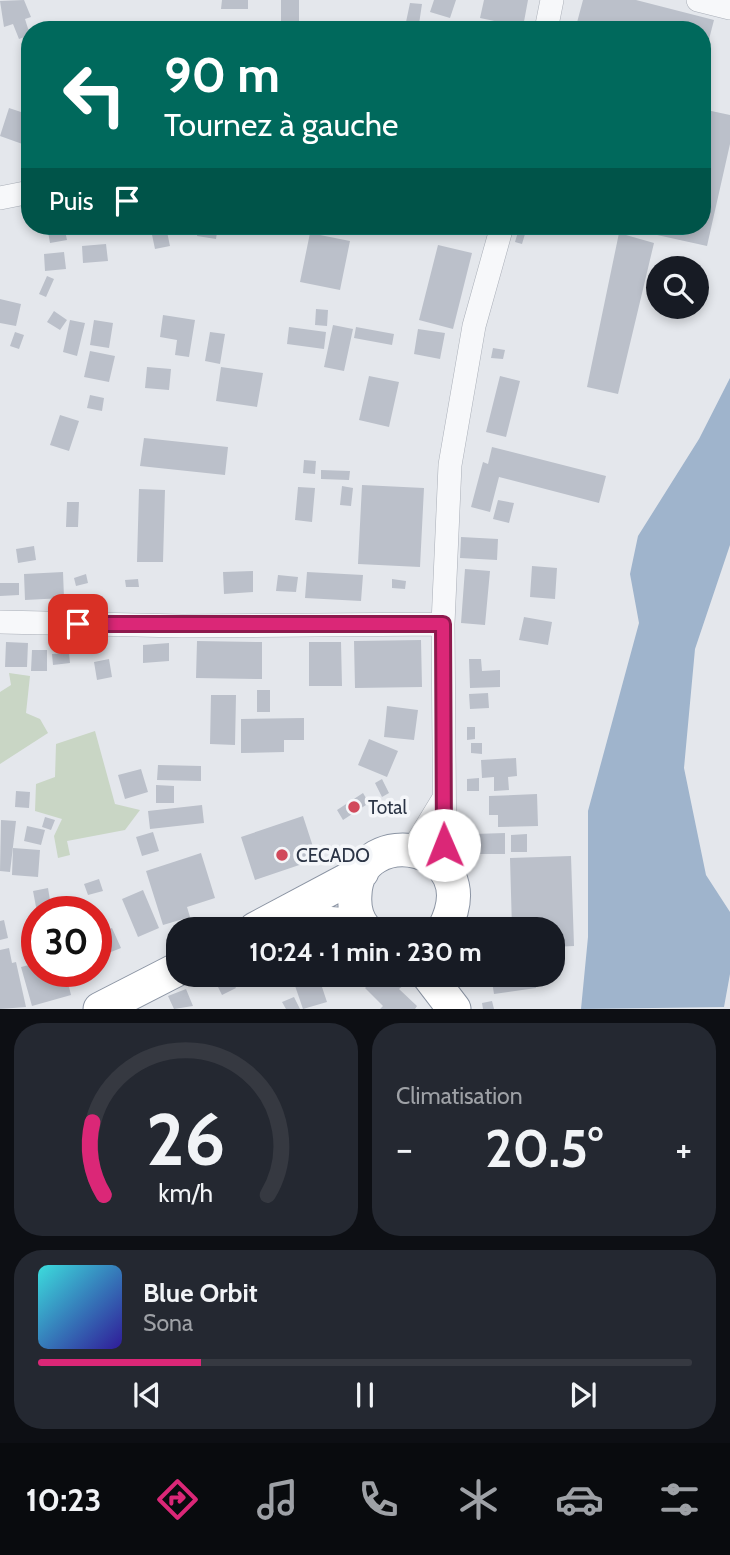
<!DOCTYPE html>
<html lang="fr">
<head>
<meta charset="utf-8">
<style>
  :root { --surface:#171b24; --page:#242831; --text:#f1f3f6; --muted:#9ea1a6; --line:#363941; --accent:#db2777 }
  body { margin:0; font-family:Cabin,sans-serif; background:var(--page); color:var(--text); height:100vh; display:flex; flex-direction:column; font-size:26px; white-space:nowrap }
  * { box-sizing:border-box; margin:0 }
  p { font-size:23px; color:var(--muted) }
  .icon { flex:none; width:38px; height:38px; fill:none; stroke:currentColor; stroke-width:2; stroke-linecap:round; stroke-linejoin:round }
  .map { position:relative; height:1009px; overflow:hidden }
  .sheet { display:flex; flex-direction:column; gap:14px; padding:14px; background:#0d0f14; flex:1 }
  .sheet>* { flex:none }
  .top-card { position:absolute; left:21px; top:21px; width:690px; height:214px; border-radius:28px; box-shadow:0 4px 10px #0003; background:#00695c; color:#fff; overflow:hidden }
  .tools { position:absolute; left:646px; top:256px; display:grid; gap:14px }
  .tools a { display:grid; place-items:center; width:63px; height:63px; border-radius:50%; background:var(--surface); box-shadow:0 4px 10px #0003; font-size:35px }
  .speed { position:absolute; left:21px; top:896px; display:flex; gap:14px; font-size:35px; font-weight:700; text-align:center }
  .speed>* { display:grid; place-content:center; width:91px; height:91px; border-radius:50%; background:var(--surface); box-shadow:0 4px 10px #0003; line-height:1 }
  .speed .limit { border:10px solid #d22; background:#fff; color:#111 }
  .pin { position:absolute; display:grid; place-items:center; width:60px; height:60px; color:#fff; margin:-30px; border-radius:14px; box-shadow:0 4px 10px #0006 }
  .me { position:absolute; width:77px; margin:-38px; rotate:359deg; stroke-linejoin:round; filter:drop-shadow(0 0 5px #0008) }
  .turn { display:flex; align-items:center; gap:24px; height:147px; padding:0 28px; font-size:32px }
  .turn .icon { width:91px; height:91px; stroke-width:2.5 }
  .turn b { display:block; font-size:49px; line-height:60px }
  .then { display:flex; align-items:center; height:66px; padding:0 28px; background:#0003; gap:14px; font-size:26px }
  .big { font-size:52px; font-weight:700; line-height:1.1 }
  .sheet .card { flex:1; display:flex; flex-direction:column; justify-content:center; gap:10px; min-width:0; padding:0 24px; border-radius:28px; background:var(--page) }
  .sheet .dial { align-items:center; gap:0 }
  .dial svg { height:182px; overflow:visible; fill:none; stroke:var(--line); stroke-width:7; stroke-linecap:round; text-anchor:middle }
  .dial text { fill:var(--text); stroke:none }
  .song { display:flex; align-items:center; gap:21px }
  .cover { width:84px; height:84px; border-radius:10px; background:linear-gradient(135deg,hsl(180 70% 55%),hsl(250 70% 35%)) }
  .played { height:7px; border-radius:4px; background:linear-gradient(90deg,var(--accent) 25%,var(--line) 25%) }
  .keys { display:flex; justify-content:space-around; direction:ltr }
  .heat { display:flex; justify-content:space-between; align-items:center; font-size:38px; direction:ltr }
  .sheet .tiles { flex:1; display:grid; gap:14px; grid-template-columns:1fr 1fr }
  .card:last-child { grid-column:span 2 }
  .trip { position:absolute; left:166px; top:917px; width:399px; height:70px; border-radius:28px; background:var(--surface); box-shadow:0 4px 10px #0003; font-weight:700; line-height:70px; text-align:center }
  .tabs { display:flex; height:112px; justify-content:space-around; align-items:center; background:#090b0e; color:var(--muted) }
  .tabs .icon { width:49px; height:49px }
  .tabs .current { color:var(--accent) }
  .tabs b { font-size:32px; color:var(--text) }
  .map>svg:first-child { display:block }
</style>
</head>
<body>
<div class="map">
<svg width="730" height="1009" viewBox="0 0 730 1009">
  <rect width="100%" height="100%" fill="#e4e7ec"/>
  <path fill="#c9d6c5" d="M9,673L30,676L26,713L40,719L48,733L0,764V692L11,685Z
    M95,731L115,804L140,810L125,830L67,841L70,855L58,858L54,836L62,819L35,811L36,784L55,777L56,744Z"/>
  <path fill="#9fb4cc" d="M730,378V545L695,649L684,768L706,875L730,912V974L724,1007L581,1009L588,937V811L639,623L630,574L638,536L699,439Z"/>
  <path fill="#bbc0ca" d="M24,0L31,17L25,19L30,35L19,39L13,24L4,27L0,1Z
    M222,0H248V9H221Z
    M281,0H299V22L281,23Z
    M434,0H456L450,18L430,12Z
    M484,0H528L523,27L480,18Z
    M583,0H636L714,20L706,51L702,50V30H625L608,25L607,30H575Z
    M410,3L422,4L419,24L406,22Z
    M370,22L402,28V30H368Z
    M9,108L30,115L28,146L0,136Z
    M702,109L730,115V144L707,246L639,231L640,226H702Z
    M47,226H64L67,240L50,243Z
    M199,226H218L216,239L197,236Z
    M166,227L170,246L155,249L151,230Z
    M518,232L525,234L522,244L515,242Z
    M310,233L350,241L340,290L300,282Z
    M619,233L654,243L618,394L587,387Z
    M106,244L108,261L83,263L82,246Z
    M438,245L472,253L453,329L419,320Z
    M64,252L66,269L45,271L44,254Z
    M47,276L54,279L46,297L39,294Z
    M0,299L21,304L16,326L0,323Z
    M316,309L328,310L327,326L315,325Z
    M54,311L67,320L60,330L47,322Z
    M163,315L195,320L189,357L175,355L177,340L160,337Z
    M70,320L85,323L77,356L63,352Z
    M94,320L113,323L109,348L90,345Z
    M333,325L353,329L344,371L324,367Z
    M289,327L326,332L324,349L287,344Z
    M356,327L394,334L392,345L354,338Z
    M418,329L445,333L440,359L414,354Z
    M15,332L24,335L19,349L10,346Z
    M210,332L225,334L220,364L205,361Z
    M493,348L505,350L503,359L491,358Z
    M90,351L115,356L109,382L84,377Z
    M147,367L171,369L169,390L145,388Z
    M221,367L263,373L257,407L216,401Z
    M369,376L399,382L389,427L359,420Z
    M500,376L520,381L506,437L486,432Z
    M90,395L104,398L102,411L87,408Z
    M60,415L79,421L69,451L50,445Z
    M144,438L228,447L225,475L140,466Z
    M492,447L606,476L599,503L499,477L490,512L471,507L483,462L488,464Z
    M304,460L316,461L315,474L303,473Z
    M321,470L350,471L349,480L321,479Z
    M362,485L424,488L420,567L358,564Z
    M342,486L353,488L351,506L340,505Z
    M298,487L315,488L312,522L295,520Z
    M139,489L165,490L163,562H137Z
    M498,500L514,503L509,523L493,519Z
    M67,502H79L78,527H66Z
    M461,537L498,539L497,560L460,558Z
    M34,546L36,560L18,563L16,549Z
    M532,566L557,568L555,599L530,597Z
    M465,569L490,571L485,625L461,623Z
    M253,571V592L224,594L223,572Z
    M63,572L64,598L25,600L24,574Z
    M307,572L363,575L361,601L305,598Z
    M86,574L88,583L76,586L74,578Z
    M278,575L298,577L296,592L276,591Z
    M138,579L139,587H126L125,580Z
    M392,579L406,581L405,589L392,588Z
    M0,583H19V595L0,596Z
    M524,617L552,622L548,645L519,640Z
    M421,640L422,687L355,688L354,641Z
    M197,641L262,642V679L196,678Z
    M6,642L28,643L27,667H5Z
    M309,642H341L342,686H309Z
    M169,643V661L143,663V645Z
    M32,650H47V671H31Z
    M69,653L70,663L53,665L52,654Z
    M109,659L112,677L97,680L94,662Z
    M469,659H481L482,671L500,670V687L470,688Z
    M257,690H270V712H257Z
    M488,693L489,708L470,709L469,694Z
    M211,695H236L235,745L210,744Z
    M387,706L418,710L414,740L384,737Z
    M304,718V740H284V752L241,753V719Z
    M467,727H475V739L467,740Z
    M369,739L398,751L387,777L358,765Z
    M471,743H482V754L471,753Z
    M516,758L517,776L508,777L509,790L494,791V777L482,778L481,760Z
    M158,765L201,766V781L157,780Z
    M141,769L148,792L125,799L118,775Z
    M479,778V791H467V779Z
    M382,779L389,793L382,797L375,783Z
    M156,785L174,786V803H156Z
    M16,791L30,792L29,808L15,807Z
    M363,793L369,803L343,820L337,810Z
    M537,794L538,826L498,827V815H489V796Z
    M202,805L204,823L150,829L148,811Z
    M303,816L317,859L255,880L241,837Z
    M45,817L55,820L51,830L42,827Z
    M1,820L16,821L10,872L0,871Z
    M27,826L45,830L41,845L24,841Z
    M153,832L159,851L142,856L136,837Z
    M505,833V854H474V834Z
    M527,834V852H511V835Z
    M13,848L40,850L38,877L12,875Z
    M201,853L215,898L187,907L190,917L163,925L146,871Z
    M571,856L574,946L553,947V929H512L510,858Z
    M99,879L103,891L88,895L84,884Z
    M48,888L52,912H37L33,891Z
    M143,890L159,928L138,937L122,899Z
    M4,920L8,938L0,940V921Z
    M112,928L121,948L96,958V935Z
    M9,948L12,963L16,962L26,1007L0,1009V950Z
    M37,963V971H65L71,995L32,1006L21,967Z
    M212,975H229L236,988L222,995Z
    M300,975H318L327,1002L303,1009L292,977Z
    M322,975H350L351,977L325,984Z
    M378,975H397L405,984L399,989L417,1006L415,1009H380L383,1006L365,988Z
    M491,975H534L536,988L494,994Z
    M186,989L193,1006L174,1009L168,996Z
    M294,997L300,1009H286L282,1002Z
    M492,1001L494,1009H483L482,1003Z"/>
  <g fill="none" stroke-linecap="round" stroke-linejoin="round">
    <g stroke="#a9aeb7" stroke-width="24">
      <path id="minor" d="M698,0L730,8
        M546,30L552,0
        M0,198L30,192
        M0,622L182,626L443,624
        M413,849L444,798
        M445,868L443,624L450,465L474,326L502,226"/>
    </g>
    <g stroke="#8b94a3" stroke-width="35">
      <path id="highway" d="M275,919L361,926
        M255,929L362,872
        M365,929C356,919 354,906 355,894C358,821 489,843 444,929
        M428,975L454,1009
        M100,1009L178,969"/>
    </g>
    <use href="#minor" stroke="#f7f8fa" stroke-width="23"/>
    <use href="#highway" stroke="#fff" stroke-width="33"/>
  </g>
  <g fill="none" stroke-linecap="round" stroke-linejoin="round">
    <g stroke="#8e194d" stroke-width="18">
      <path id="route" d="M78,624H443L444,845"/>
    </g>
    <use href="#route" stroke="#db2777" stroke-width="12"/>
  </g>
  <g fill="#d1495b" stroke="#f4f6f9" stroke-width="2.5">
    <circle cx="354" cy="807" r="7"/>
    <circle cx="282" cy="855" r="7"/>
  </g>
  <g text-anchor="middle" stroke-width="7" stroke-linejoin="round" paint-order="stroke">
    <g font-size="19" fill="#2b3445" stroke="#f4f6f9" text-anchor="start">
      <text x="368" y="814">Total</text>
      <text x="296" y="862">CECADO</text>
    </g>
  </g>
</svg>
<div class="tools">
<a><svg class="icon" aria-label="search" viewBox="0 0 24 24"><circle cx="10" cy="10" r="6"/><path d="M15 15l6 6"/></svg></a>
</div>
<div class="speed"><div class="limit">30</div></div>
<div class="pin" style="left:78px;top:624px;background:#d93025"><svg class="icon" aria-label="arrive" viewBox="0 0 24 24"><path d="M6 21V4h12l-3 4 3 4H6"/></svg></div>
<svg class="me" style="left:444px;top:845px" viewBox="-20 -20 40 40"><circle r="19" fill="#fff"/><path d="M0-13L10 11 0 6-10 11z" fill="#db2777"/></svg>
<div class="trip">10:24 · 1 min · 230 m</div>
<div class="top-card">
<div class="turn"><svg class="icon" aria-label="left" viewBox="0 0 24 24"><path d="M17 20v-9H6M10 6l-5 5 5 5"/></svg><div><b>90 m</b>Tournez à gauche</div></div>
<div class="then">Puis<svg class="icon" aria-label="arrive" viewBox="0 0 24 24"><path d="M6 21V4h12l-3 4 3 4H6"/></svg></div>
</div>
</div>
<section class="sheet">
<div class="tiles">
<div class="card dial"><svg viewBox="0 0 100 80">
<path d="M14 69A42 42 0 1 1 86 69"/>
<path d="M14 69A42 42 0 0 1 9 37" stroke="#db2777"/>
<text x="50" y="56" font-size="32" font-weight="700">26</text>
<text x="50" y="72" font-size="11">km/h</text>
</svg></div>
<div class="card"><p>Climatisation</p>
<div class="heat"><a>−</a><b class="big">20.5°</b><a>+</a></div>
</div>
<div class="card">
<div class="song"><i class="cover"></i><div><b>Blue Orbit</b><p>Sona</p></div></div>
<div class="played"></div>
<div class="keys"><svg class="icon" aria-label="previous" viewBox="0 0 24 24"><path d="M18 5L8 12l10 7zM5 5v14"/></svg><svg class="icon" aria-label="pause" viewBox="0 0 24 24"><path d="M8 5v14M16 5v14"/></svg><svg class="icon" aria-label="next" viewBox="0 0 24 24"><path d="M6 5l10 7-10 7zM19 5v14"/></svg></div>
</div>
</div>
</section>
<nav class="tabs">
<b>10:23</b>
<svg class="icon current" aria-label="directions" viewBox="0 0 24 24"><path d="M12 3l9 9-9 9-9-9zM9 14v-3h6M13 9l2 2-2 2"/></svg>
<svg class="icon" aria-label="music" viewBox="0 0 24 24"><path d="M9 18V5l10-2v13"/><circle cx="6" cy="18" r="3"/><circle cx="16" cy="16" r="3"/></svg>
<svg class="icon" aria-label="phone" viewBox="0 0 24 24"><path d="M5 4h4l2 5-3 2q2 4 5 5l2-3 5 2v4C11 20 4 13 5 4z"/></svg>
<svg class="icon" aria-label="climate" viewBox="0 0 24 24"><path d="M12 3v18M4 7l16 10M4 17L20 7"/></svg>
<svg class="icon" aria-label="car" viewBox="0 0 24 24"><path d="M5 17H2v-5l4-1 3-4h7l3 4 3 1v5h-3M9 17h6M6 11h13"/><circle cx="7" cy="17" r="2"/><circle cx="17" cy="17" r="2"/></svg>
<svg class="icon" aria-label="filters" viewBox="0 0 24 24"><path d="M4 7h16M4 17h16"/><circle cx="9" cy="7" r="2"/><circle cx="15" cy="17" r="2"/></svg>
</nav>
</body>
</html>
